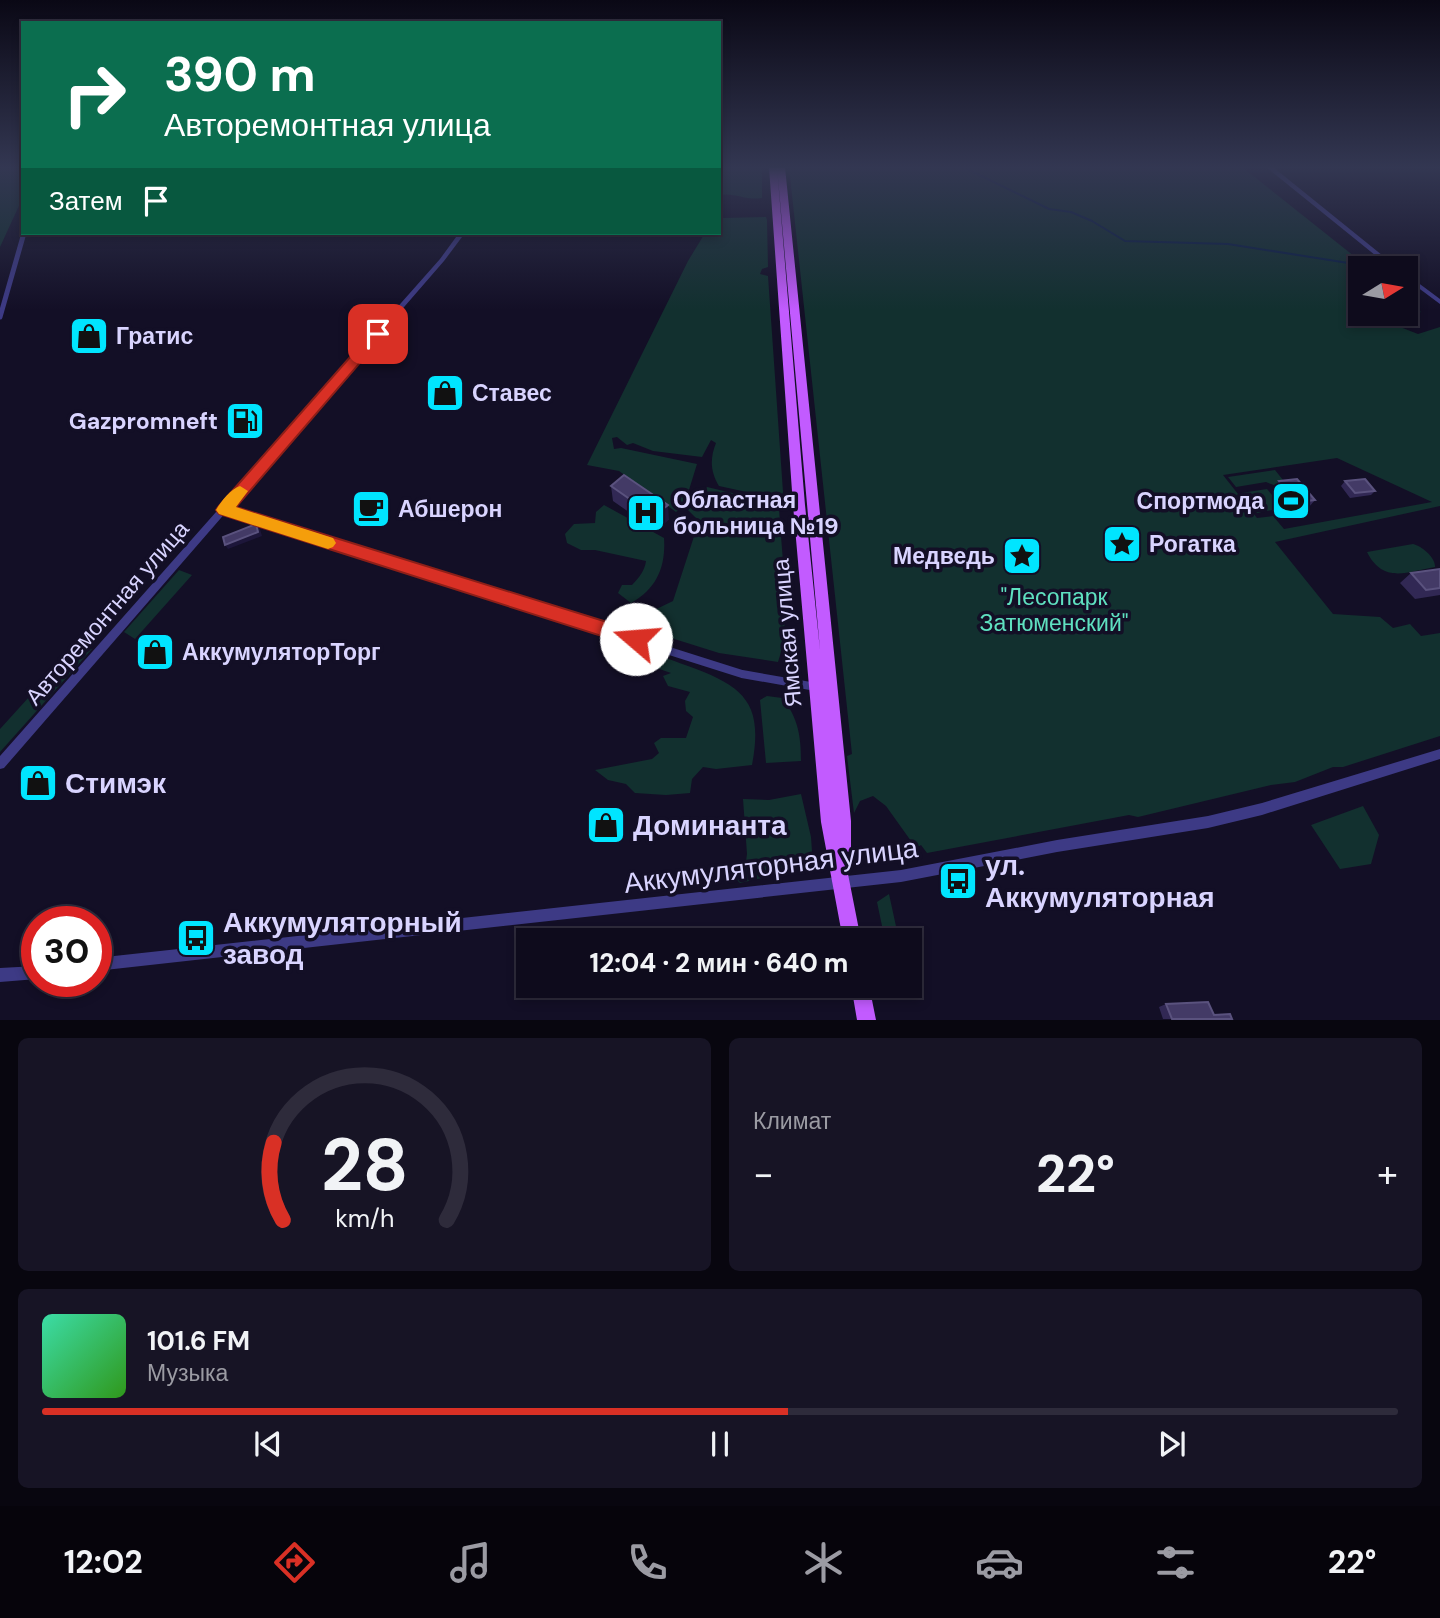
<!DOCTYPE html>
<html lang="ru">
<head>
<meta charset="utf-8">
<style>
  :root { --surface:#0e0b1c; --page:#171425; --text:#f1f3f6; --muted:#9b9ba3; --line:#2e2b3b; --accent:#d93025 }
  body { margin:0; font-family:"DM Sans",sans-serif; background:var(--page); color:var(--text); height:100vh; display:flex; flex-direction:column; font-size:26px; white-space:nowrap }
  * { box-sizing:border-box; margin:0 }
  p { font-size:23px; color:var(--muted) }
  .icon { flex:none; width:38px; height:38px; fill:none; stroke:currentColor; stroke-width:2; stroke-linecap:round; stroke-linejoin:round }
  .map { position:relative; height:1020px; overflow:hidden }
  .drawer { display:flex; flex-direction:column; gap:18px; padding:18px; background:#08060f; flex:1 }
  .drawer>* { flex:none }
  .top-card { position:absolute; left:21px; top:21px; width:700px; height:214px; border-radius:0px; box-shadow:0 4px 10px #0003,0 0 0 2px var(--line); background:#0b6e4f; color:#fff; overflow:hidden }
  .needle { width:46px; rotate:79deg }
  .controls { position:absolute; left:1348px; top:256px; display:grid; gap:14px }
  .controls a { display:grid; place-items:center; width:70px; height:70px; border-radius:0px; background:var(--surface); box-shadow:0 4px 10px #0003,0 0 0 2px var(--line); font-size:35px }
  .speed { position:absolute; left:21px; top:906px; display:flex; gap:14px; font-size:35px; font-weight:700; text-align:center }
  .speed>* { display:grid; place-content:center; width:91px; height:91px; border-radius:50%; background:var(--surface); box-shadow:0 4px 10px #0003,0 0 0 2px var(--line); line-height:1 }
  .speed .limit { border:10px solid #d22; background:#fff; color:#111 }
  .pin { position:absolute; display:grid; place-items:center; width:60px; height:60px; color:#fff; margin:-30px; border-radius:14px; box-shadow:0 4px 10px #0006 }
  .me { position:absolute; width:77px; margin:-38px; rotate:288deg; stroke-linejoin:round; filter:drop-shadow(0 0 5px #0008) }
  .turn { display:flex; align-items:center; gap:24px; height:147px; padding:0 28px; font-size:32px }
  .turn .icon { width:91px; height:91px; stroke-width:2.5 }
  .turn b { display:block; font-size:49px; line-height:60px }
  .then { display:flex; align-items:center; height:66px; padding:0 28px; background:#0003; gap:14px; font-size:26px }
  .big { font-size:52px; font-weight:800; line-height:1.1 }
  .drawer .card { flex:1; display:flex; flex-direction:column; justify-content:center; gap:10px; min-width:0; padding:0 24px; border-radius:10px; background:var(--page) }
  .drawer .dial { align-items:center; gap:0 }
  .dial svg { height:182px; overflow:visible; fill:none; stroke:var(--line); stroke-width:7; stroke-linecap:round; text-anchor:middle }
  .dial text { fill:var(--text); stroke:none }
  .song { display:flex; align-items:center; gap:21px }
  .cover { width:84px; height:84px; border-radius:10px; background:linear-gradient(135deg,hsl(160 70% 55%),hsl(110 70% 35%)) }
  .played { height:7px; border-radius:4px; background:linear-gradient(90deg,var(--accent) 55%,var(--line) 55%) }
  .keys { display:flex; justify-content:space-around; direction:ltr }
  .heat { display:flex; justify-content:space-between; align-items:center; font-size:38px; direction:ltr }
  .drawer .tiles { flex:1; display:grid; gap:18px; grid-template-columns:1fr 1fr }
  .card:last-child { grid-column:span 2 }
  .trip { position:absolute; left:516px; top:928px; width:406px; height:70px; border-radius:0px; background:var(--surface); box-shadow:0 4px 10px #0003,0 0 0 2px var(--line); font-weight:800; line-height:70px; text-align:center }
  .dock { display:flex; height:112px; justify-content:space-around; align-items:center; background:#06040b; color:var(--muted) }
  .dock .icon { width:49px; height:49px }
  .dock .active { color:var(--accent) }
  .dock b { font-size:32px; color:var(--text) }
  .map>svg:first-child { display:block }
</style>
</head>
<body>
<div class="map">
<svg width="1440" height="1020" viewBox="0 0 1440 1020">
  <rect width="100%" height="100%" fill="#130f26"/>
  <path fill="#12302f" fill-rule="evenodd" d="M0,167H23V197L0,247Z
    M719,167H762V198C746,201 735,192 719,195Z
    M789,167H1242L1369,268H1360V313H1405V299L1421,312L1394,319L1395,325L1418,334L1440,327V506L1275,542L1333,614L1380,617L1393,628L1410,624L1421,636L1440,633V736L1343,767H1333L1295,782L1271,785L1138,817L1129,815L927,853L921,845L916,848L886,806L873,796L860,801L854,813L847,756L852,754ZM1337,458L1432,502L1284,529L1273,516L1257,518L1223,475Z
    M719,214L723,218L766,217L767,220L768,267L762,269L760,274L768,276L783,492L781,499L774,498L719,486C710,471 710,458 716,443L711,440L702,457L653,451L633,443L627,445L617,437L612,438L614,449L621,448L697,464L684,506L676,512L619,471L587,465L688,261L705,233H719Z
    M1275,470L1287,485L1276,486L1266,482L1236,487L1228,477Z
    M707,487L774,503L779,507C781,549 792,624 778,662L719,653L633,626L640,617L673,601L699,521L688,510Z
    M1267,489L1283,508L1257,513L1241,493Z
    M604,505L664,538C666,566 657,589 631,603L618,593L622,585H632C639,578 645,570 646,561L595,550H581L567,543L565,534L574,524L595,523L596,512Z
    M1413,544C1422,546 1436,558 1435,567C1407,572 1383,584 1367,552Z
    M179,570L192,575L135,639L124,632Z
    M78,643L92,649L0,752V729Z
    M630,648C650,652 669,659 688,666C743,686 764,702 752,765L716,769L703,767L692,779L690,793L666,795L635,793L626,784L608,780L595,770L652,759L659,753L654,743L661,738H686L693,717L686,711L685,701L690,692L668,686L663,676L671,673L630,659Z
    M767,696L782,698C798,717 801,736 801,761L766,763L760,700Z
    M801,794L811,837L813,866L740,883L737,880L736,872L745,869L747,854L743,799L769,800Z
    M1363,806L1379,835L1371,864L1340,869L1311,825Z
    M889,894L899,940H885L877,902Z"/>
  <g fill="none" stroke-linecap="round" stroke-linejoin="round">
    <path stroke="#0a1f44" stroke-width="2" d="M963,167L1049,209L1071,212L1092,221L1125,241L1228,244L1361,265"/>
    <path stroke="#3d3a85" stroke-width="5" d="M0,317L24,233"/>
    <path stroke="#3d3a85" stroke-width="8" d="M224,510L742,674L816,687"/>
    <path fill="#3d3a85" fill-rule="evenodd" d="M1266,167H1273L1398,268H1391Z
      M459,233H465L444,261L4,768L0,769V756L440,259Z
      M1405,273L1440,299V304L1405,278Z
      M1440,749V759L1262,815L1208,828L1057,852L901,882L96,971V958L901,870L1057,840L1208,816L1262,803Z
      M37,966V979L0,982V968Z"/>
    <path fill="#c25bff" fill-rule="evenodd" d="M769,167H777L805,505L820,650L777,167H785L851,821V862L847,869L861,940H843L821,822L793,505Z
      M851,985H869L876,1020H857Z"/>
  </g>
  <path fill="#312854" d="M228,419L263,423L258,429L232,424Z
    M1279,481L1315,500L1309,507L1286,511L1274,496L1276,493L1273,489Z
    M1345,481L1375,491L1371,495L1350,498L1341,486Z
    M611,486L669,519L656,531L613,501Z
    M1440,569V595L1415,599L1400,583L1411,573Z
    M1166,1004L1214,1015L1232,1019H1163L1159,1007Z"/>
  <path fill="#1d163a" d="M260,418L263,423L258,429L255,424Z
    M668,505L669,519L656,531L654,516Z
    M256,524L260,529L262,536L228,549L225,545Z"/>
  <path fill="#433a66" stroke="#5a527e" stroke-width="2" d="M235,412L260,418L255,424L228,419Z
    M624,475L668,505L654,516L611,486Z
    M1297,479L1315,500L1292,503L1280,489L1285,488L1279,481Z
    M1365,479L1375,491L1355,493L1345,481Z
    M256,524L258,532L225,545L223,537Z
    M1440,569V588L1426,590L1411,573Z
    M1208,1002L1214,1015L1230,1014L1232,1019H1172L1166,1004Z"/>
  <linearGradient id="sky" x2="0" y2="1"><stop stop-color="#0a0815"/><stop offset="0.54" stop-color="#333752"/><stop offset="1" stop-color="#333752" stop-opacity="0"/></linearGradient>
  <rect width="1440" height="310" fill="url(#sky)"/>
  <path fill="#d93025" stroke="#8d1f18" stroke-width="2" d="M378,330L383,331V336L236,507L636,631L642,633L645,639L642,644L636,647L219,514L216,510L219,506L373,331Z"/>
  <path fill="#f59e0b" d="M240,486L248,491L236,507L333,538L336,543L333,547L328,549L219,514L216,510C221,501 231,489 240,486Z"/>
  <defs>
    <g id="shop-square" transform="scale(2.0125)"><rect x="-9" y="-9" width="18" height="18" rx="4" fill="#00e5ff" stroke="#130f26"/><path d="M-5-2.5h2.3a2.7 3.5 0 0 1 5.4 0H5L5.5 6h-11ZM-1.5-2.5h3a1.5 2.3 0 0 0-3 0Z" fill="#111"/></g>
    <g id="fuel-square" transform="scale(2.0125)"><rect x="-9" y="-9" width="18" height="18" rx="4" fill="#00e5ff" stroke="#130f26"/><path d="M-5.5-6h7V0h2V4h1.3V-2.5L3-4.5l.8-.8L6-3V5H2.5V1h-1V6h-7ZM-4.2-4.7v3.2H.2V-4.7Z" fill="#111"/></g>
    <g id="stadium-square" transform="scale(2.0125)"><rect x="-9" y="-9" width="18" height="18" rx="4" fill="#00e5ff" stroke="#130f26"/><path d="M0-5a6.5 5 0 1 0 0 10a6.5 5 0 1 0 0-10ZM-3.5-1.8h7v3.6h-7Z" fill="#111"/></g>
    <g id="cafe-square" transform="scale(2.0125)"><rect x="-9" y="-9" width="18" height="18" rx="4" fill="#00e5ff" stroke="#130f26"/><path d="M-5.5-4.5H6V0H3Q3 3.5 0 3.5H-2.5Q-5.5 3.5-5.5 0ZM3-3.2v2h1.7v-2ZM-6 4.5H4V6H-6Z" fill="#111"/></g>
    <g id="hospital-square" transform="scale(2.0125)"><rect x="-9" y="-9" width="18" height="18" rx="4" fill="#00e5ff" stroke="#130f26"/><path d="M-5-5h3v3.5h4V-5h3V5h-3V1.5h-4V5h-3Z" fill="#111"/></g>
    <g id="sight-square" transform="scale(2.0125)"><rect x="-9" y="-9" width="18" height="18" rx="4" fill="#00e5ff" stroke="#130f26"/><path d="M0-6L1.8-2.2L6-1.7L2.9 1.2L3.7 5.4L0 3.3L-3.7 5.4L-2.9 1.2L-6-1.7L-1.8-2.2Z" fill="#111"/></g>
    <g id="bus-square" transform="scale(2.0125)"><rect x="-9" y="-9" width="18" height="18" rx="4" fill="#00e5ff" stroke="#130f26"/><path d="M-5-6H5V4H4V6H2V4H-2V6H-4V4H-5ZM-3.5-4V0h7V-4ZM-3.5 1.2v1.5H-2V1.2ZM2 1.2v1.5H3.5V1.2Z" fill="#111"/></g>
  </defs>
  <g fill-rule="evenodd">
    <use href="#shop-square" x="89" y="336"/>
    <use href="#shop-square" x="445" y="393"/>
    <use href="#fuel-square" x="245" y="421"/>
    <use href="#stadium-square" x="1291" y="501"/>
    <use href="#cafe-square" x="371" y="509"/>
    <use href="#hospital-square" x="646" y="513"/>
    <use href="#sight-square" x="1122" y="544"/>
    <use href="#sight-square" x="1022" y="556"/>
    <use href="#shop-square" x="155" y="652"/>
    <use href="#shop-square" x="38" y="783"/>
    <use href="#shop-square" x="606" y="825"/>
    <use href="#bus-square" x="958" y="881"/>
    <use href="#bus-square" x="196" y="938"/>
  </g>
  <g text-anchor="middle" stroke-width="7" stroke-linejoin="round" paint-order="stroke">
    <g font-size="23" font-weight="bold" fill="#d9d4ff" stroke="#130f26" text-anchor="start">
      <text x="116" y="344">Гратис</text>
      <text x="472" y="401">Ставес</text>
      <text x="218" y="429" text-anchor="end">Gazpromneft</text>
      <text x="673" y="508">Областная<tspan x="673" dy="26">больница №19</tspan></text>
      <text x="1264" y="509" text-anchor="end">Спортмода</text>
      <text x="398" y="517">Абшерон</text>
      <text x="1149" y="552">Рогатка</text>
      <text x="995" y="564" text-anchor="end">Медведь</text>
      <text x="182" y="660">АккумуляторТорг</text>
    </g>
    <g font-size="23" fill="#5fe0c0" stroke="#130f26">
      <text x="1054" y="605">"Лесопарк<tspan x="1054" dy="26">Затюменский"</tspan></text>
    </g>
    <g font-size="23" fill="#d9d4ff" stroke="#130f26">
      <text transform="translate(107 613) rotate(-49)" y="8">Авторемонтная улица</text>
      <text transform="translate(787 633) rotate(-95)" y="8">Ямская улица</text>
    </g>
    <g font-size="28" font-weight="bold" fill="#d9d4ff" stroke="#130f26" text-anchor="start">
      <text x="65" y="793">Стимэк</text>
      <text x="633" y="835">Доминанта</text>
      <text x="985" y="875">ул.<tspan x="985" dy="32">Аккумуляторная</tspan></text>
      <text x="223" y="932">Аккумуляторный<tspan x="223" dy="32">завод</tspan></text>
    </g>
    <g font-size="28" fill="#d9d4ff" stroke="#130f26">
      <text transform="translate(771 865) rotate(-7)" y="10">Аккумуляторная улица</text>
    </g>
  </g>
</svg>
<div class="controls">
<a><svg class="needle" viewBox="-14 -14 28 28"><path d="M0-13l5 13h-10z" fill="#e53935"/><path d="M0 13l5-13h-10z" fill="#9b9ba3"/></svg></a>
</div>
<div class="speed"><div class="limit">30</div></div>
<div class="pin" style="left:378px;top:334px;background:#d93025"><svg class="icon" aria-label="arrive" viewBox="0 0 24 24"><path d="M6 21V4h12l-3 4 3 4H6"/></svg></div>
<svg class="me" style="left:636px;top:639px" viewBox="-20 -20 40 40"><circle r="19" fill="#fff"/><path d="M0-13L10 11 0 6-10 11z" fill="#d93025"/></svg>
<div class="trip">12:04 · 2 мин · 640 m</div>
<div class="top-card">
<div class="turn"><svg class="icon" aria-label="right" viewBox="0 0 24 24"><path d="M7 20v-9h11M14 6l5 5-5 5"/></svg><div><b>390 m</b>Авторемонтная улица</div></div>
<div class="then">Затем<svg class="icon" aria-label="arrive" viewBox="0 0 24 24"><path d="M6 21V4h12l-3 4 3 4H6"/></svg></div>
</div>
</div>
<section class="drawer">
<div class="tiles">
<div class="card dial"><svg viewBox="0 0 100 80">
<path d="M14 69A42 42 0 1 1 86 69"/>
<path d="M14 69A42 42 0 0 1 10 35" stroke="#d93025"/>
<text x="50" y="56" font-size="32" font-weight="700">28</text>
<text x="50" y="72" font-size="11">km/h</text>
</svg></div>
<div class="card"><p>Климат</p>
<div class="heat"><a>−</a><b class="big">22°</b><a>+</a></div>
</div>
<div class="card">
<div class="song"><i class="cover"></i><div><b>101.6 FM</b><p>Музыка</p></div></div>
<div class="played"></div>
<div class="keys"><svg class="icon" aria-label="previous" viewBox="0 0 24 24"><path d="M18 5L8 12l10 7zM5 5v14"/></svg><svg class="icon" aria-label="pause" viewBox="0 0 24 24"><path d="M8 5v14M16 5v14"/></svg><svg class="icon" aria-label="next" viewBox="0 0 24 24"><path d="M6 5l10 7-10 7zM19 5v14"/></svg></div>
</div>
</div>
</section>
<nav class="dock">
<b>12:02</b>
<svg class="icon active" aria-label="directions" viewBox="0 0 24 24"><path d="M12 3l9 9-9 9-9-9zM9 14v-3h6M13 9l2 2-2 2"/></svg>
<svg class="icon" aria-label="music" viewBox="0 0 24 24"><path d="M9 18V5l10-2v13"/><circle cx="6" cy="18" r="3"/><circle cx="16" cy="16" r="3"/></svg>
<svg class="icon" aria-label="phone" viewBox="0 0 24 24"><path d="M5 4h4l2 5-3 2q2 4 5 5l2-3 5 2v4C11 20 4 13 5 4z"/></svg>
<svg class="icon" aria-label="climate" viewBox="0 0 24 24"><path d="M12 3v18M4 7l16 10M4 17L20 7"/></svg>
<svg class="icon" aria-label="car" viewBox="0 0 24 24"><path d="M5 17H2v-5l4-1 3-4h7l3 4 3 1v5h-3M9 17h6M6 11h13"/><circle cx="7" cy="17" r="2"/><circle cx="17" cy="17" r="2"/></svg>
<svg class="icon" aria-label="filters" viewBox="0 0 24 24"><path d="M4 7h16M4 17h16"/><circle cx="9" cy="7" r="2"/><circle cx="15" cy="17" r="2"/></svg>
<b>22°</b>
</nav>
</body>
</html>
